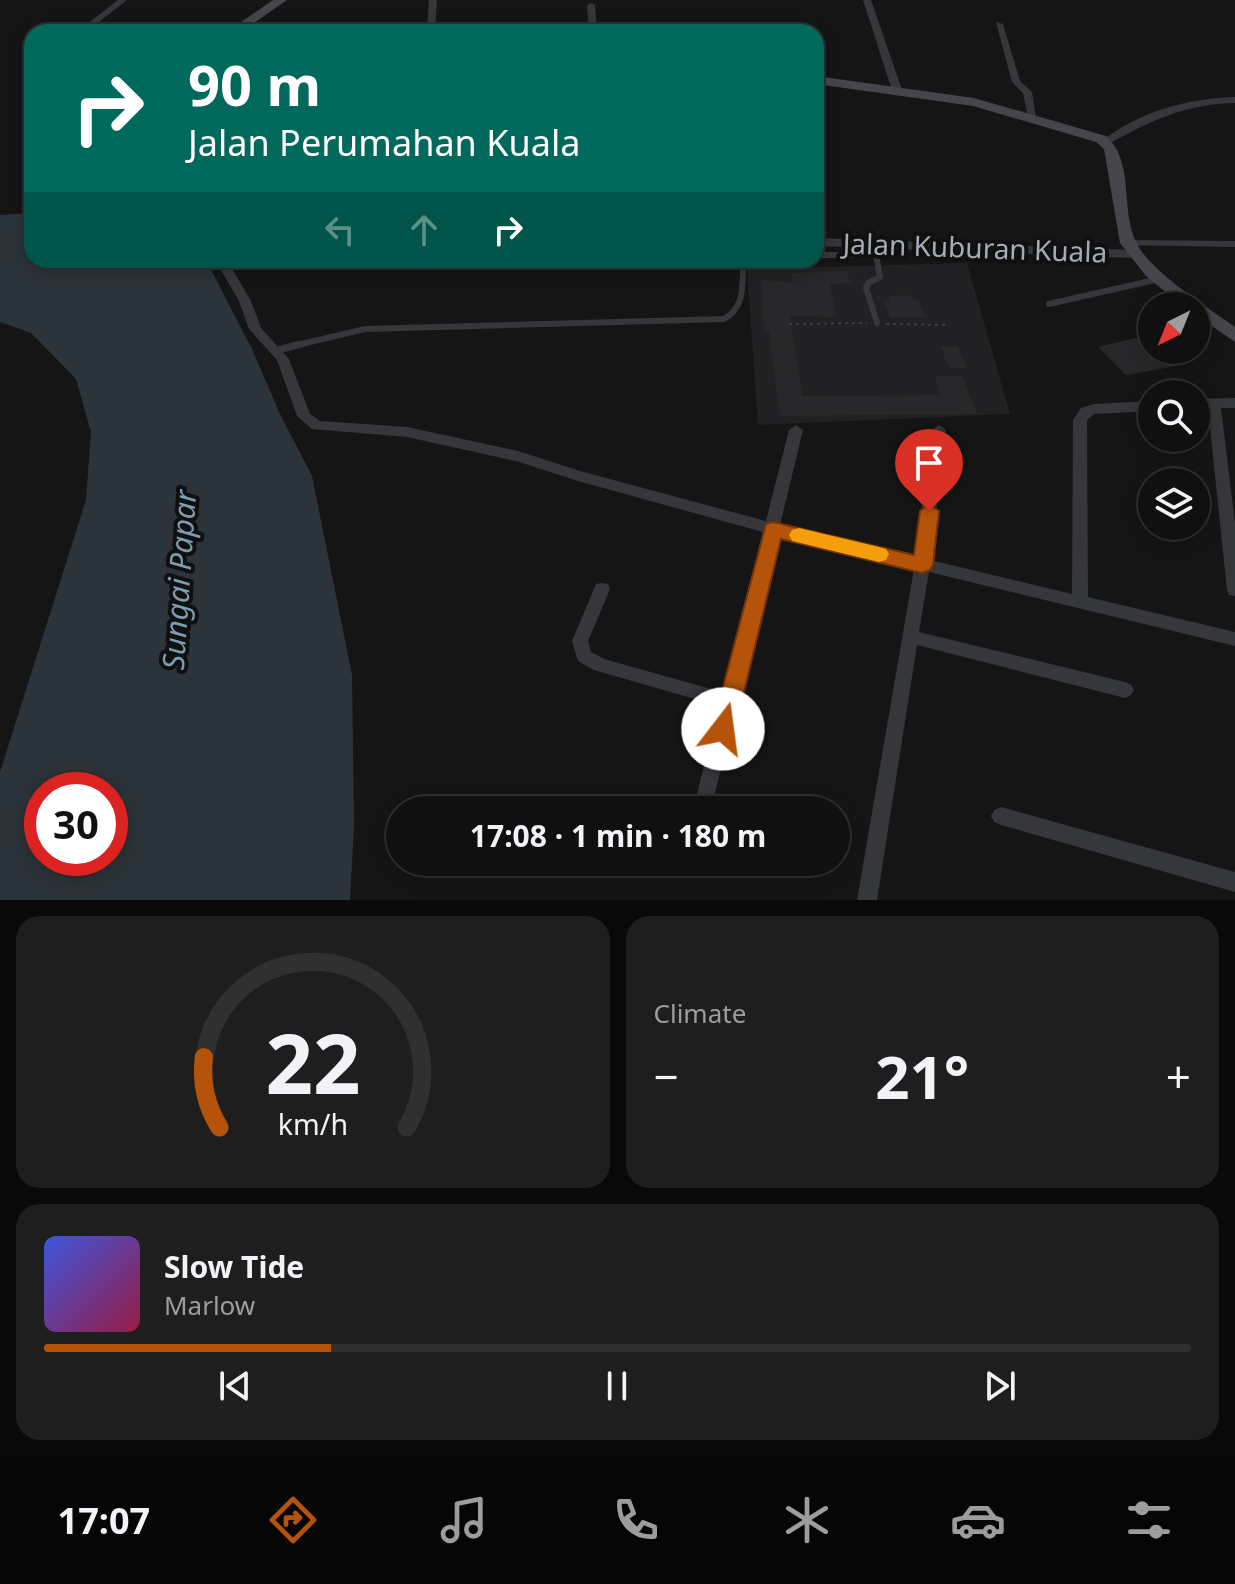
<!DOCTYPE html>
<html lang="en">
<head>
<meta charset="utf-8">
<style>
  :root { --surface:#101010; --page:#1e1e1e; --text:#f1f3f6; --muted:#9c9d9f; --line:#303030; --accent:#b45309 }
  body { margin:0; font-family:"Noto Sans",sans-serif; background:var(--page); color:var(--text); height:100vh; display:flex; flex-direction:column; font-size:30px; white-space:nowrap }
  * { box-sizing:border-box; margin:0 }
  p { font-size:26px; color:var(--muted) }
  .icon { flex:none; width:44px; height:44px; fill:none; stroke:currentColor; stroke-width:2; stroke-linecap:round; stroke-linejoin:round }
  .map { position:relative; height:900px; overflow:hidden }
  .sheet { display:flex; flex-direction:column; gap:16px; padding:16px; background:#090909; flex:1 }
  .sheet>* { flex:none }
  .top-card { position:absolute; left:24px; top:24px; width:800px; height:244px; border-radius:24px; box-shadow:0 4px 20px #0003,0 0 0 2px var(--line); background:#00695c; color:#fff; overflow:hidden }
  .needle { width:52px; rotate:223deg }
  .controls { position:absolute; left:1138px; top:292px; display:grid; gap:16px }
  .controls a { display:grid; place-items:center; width:72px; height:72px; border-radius:50%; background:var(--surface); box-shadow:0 4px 20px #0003,0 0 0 2px var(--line); font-size:40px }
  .speed { position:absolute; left:24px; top:772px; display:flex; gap:16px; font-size:40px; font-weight:700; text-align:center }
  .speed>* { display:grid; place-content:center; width:104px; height:104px; border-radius:50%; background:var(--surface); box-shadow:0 4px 20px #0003,0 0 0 2px var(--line); line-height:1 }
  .speed .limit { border:12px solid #d22; background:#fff; color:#111 }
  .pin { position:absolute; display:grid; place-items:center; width:68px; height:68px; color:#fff; margin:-82px -34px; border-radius:50% 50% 50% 0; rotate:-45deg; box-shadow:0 0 8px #0007 }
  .pin .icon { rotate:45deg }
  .me { position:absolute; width:88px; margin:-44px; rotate:15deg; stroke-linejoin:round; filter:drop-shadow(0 0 6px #0008) }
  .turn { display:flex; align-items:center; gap:28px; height:168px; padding:0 32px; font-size:36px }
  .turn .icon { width:104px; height:104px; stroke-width:2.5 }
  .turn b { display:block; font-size:56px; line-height:68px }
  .lanes { display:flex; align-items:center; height:76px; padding:0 32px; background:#0003; justify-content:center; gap:40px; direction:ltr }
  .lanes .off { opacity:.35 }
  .big { font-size:60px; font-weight:700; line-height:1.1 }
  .sheet .widget { flex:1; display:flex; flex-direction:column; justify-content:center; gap:12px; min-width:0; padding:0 28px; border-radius:24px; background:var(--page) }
  .sheet .dial { align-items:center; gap:0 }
  .dial svg { height:208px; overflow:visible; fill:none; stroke:var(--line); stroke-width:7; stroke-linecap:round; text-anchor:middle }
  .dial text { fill:var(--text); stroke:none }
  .song { display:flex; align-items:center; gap:24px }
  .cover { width:96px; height:96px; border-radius:12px; background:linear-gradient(135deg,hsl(230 70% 55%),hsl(340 70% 35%)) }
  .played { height:8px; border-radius:4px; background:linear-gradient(90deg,var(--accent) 25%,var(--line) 25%) }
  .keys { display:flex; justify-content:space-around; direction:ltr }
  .heat { display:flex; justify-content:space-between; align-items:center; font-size:44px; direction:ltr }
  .sheet .tiles { flex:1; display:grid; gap:16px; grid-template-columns:1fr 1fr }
  .widget:last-child { grid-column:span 2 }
  .trip { position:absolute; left:386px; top:796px; width:464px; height:80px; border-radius:40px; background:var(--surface); box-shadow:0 4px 20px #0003,0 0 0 2px var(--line); font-weight:700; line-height:80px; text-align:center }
  .tab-bar { display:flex; height:128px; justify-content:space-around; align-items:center; background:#060606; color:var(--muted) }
  .tab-bar .icon { width:56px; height:56px }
  .tab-bar .selected { color:var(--accent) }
  .tab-bar b { font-size:36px; color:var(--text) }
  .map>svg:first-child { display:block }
</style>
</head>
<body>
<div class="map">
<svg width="1235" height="900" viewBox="0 0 1235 900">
  <rect width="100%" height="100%" fill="#151516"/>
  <path fill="#212123" d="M967,263L1010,414L758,425L747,269Z"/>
  <path fill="#2b343a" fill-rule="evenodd" d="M32,213V260H206L252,349L279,412L312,476L352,675L354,826L350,900H0V772L86,500L91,432L76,379L31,333L0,322V215ZM42,790H110V858H42Z"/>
  <path fill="#28282a" d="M846,271L851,283L830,284L836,317L790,316L802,396L941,395L935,376H962L977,414L780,416L769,331H764L761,280L794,282L791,273Z
    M910,295L912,300H918L926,317L890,318L883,301H890L888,296Z
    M1152,334V350H1167L1182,365L1126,375L1098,347Z
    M940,346H958L967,368H949Z"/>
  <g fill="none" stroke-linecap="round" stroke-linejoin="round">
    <path stroke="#3c3e42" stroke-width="2" stroke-dasharray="3 4" stroke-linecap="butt" d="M789,324L867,323
      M886,324L947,325"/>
    <path stroke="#36373b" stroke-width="6" d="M874,243L880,277L868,283L866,288L877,323
      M816,255H860L875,251
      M1049,304L1159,279
      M293,346L365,329L724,319C747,306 741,283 744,260"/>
    <path stroke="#36373b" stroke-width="7" d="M278,350L301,344"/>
    <path fill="#36373b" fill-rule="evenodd" d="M118,0H127L86,32H77Z
      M429,0H437L435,32H427Z
      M863,0H871L902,90L900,92L892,90Z
      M591,3L595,5L597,32H589L587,5Z
      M996,22L1003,24L1020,81L1032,92L1036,119L1028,117L1023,93L1012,82Z
      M1235,97V103C1188,104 1150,120 1109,144L1101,142C1137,112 1189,98 1235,97Z
      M1128,240L1235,241V247L1124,245V241Z
      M215,260H227L251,301L261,328L289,359L310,414L320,421L407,427L518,451L580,471L766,521L789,430L796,425L803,430L780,525L915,557L932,430L939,425L946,430L930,560L1072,594L1073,420L1081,408L1094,404L1152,401V411L1094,414L1087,420L1088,597L1235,632V646L929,572L919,632L1125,682L1131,685L1134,690L1131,695L1125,698L917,645L877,900H857L914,569L777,536L711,810H693L719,706L594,670L578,661L572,641L596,584L602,583L608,584L610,589L588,641L591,652L604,659L722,692L763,532L578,481L516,461L407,437L312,429L297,416L277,360L249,329L239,301Z
      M1235,398V408H1221L1235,523V596L1229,595L1227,590L1208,408L1196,409V399Z
      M1001,807L1235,872V892L1001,825L994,822L991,816L994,810Z"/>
    <path fill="#36373b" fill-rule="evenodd" d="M816,238L1135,250L1141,254L1135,258L816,246Z"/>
    <path fill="#44464b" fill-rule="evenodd" d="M273,0H287L241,32H227Z
      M816,76L974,98L1106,136C1135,162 1120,209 1136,242C1149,271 1209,308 1235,327V342L1196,315V306H1183L1146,276L1120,243L1104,149L1096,142L973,106L816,84Z"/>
  </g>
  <path fill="#b45309" stroke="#753606" stroke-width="2" d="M929,504L939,511L933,565L930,570L922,573L781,539L735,729L731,737L723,740L715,737L712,729L766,524L773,522L914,555L920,511Z"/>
  <path fill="#f59e0b" d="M799,528L879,547L886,549L889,554L886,560L879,562L792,541L789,535L792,530Z"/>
  <g text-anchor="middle" stroke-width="8" stroke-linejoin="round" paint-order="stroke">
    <g font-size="28" fill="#a6acb6" stroke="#101011">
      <text transform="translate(975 248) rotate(2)" y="10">Jalan Kuburan Kuala</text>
    </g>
    <g font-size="30" font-style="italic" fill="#7d9db1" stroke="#101011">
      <text transform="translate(180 580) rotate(-86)" y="10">Sungai Papar</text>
    </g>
  </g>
</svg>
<div class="controls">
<a><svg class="needle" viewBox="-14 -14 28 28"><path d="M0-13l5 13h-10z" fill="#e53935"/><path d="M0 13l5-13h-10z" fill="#9c9d9f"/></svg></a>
<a><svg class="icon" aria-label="search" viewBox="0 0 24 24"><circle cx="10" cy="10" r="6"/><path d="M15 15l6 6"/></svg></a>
<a><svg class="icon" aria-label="layers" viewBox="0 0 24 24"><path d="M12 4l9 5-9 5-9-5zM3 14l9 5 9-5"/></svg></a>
</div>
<div class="speed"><div class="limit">30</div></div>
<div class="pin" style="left:929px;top:511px;background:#d93025"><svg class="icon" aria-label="arrive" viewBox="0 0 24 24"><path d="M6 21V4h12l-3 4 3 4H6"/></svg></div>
<svg class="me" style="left:723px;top:729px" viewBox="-20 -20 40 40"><circle r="19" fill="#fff"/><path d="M0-13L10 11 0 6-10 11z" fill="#b45309"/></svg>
<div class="trip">17:08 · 1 min · 180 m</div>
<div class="top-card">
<div class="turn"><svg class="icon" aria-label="right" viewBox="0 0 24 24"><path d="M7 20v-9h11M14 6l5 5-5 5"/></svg><div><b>90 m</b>Jalan Perumahan Kuala</div></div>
<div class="lanes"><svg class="icon off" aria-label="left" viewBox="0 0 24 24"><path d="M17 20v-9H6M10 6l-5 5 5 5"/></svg><svg class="icon off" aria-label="ahead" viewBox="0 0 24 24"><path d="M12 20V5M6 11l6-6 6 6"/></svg><svg class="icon" aria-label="right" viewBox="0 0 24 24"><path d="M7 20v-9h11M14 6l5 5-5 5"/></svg></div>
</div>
</div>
<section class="sheet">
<div class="tiles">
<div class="widget dial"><svg viewBox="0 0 100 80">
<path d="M14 69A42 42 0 1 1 86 69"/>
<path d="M14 69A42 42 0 0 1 8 42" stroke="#b45309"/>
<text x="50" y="56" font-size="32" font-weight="700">22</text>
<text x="50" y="72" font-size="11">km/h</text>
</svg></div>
<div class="widget"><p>Climate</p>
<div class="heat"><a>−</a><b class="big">21°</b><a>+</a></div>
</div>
<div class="widget">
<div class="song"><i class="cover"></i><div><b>Slow Tide</b><p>Marlow</p></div></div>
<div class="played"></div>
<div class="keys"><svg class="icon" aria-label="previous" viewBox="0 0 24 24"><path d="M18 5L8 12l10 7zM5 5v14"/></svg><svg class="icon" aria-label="pause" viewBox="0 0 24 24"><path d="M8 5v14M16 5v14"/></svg><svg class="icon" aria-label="next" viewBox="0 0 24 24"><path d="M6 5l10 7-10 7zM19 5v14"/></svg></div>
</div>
</div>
</section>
<nav class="tab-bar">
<b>17:07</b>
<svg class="icon selected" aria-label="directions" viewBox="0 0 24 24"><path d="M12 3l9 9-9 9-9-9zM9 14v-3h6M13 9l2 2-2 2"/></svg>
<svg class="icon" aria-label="music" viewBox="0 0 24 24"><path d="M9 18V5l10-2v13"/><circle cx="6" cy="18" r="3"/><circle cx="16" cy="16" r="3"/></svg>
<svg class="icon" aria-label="phone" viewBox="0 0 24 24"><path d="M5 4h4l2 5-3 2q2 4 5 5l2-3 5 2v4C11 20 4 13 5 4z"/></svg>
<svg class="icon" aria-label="climate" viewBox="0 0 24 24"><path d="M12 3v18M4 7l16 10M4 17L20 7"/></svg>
<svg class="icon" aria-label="car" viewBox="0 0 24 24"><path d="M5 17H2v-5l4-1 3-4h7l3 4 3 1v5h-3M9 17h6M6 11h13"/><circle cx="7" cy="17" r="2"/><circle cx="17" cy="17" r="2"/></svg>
<svg class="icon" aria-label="filters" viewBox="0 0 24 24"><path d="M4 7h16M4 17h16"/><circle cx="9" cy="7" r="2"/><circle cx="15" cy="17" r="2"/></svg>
</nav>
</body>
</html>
